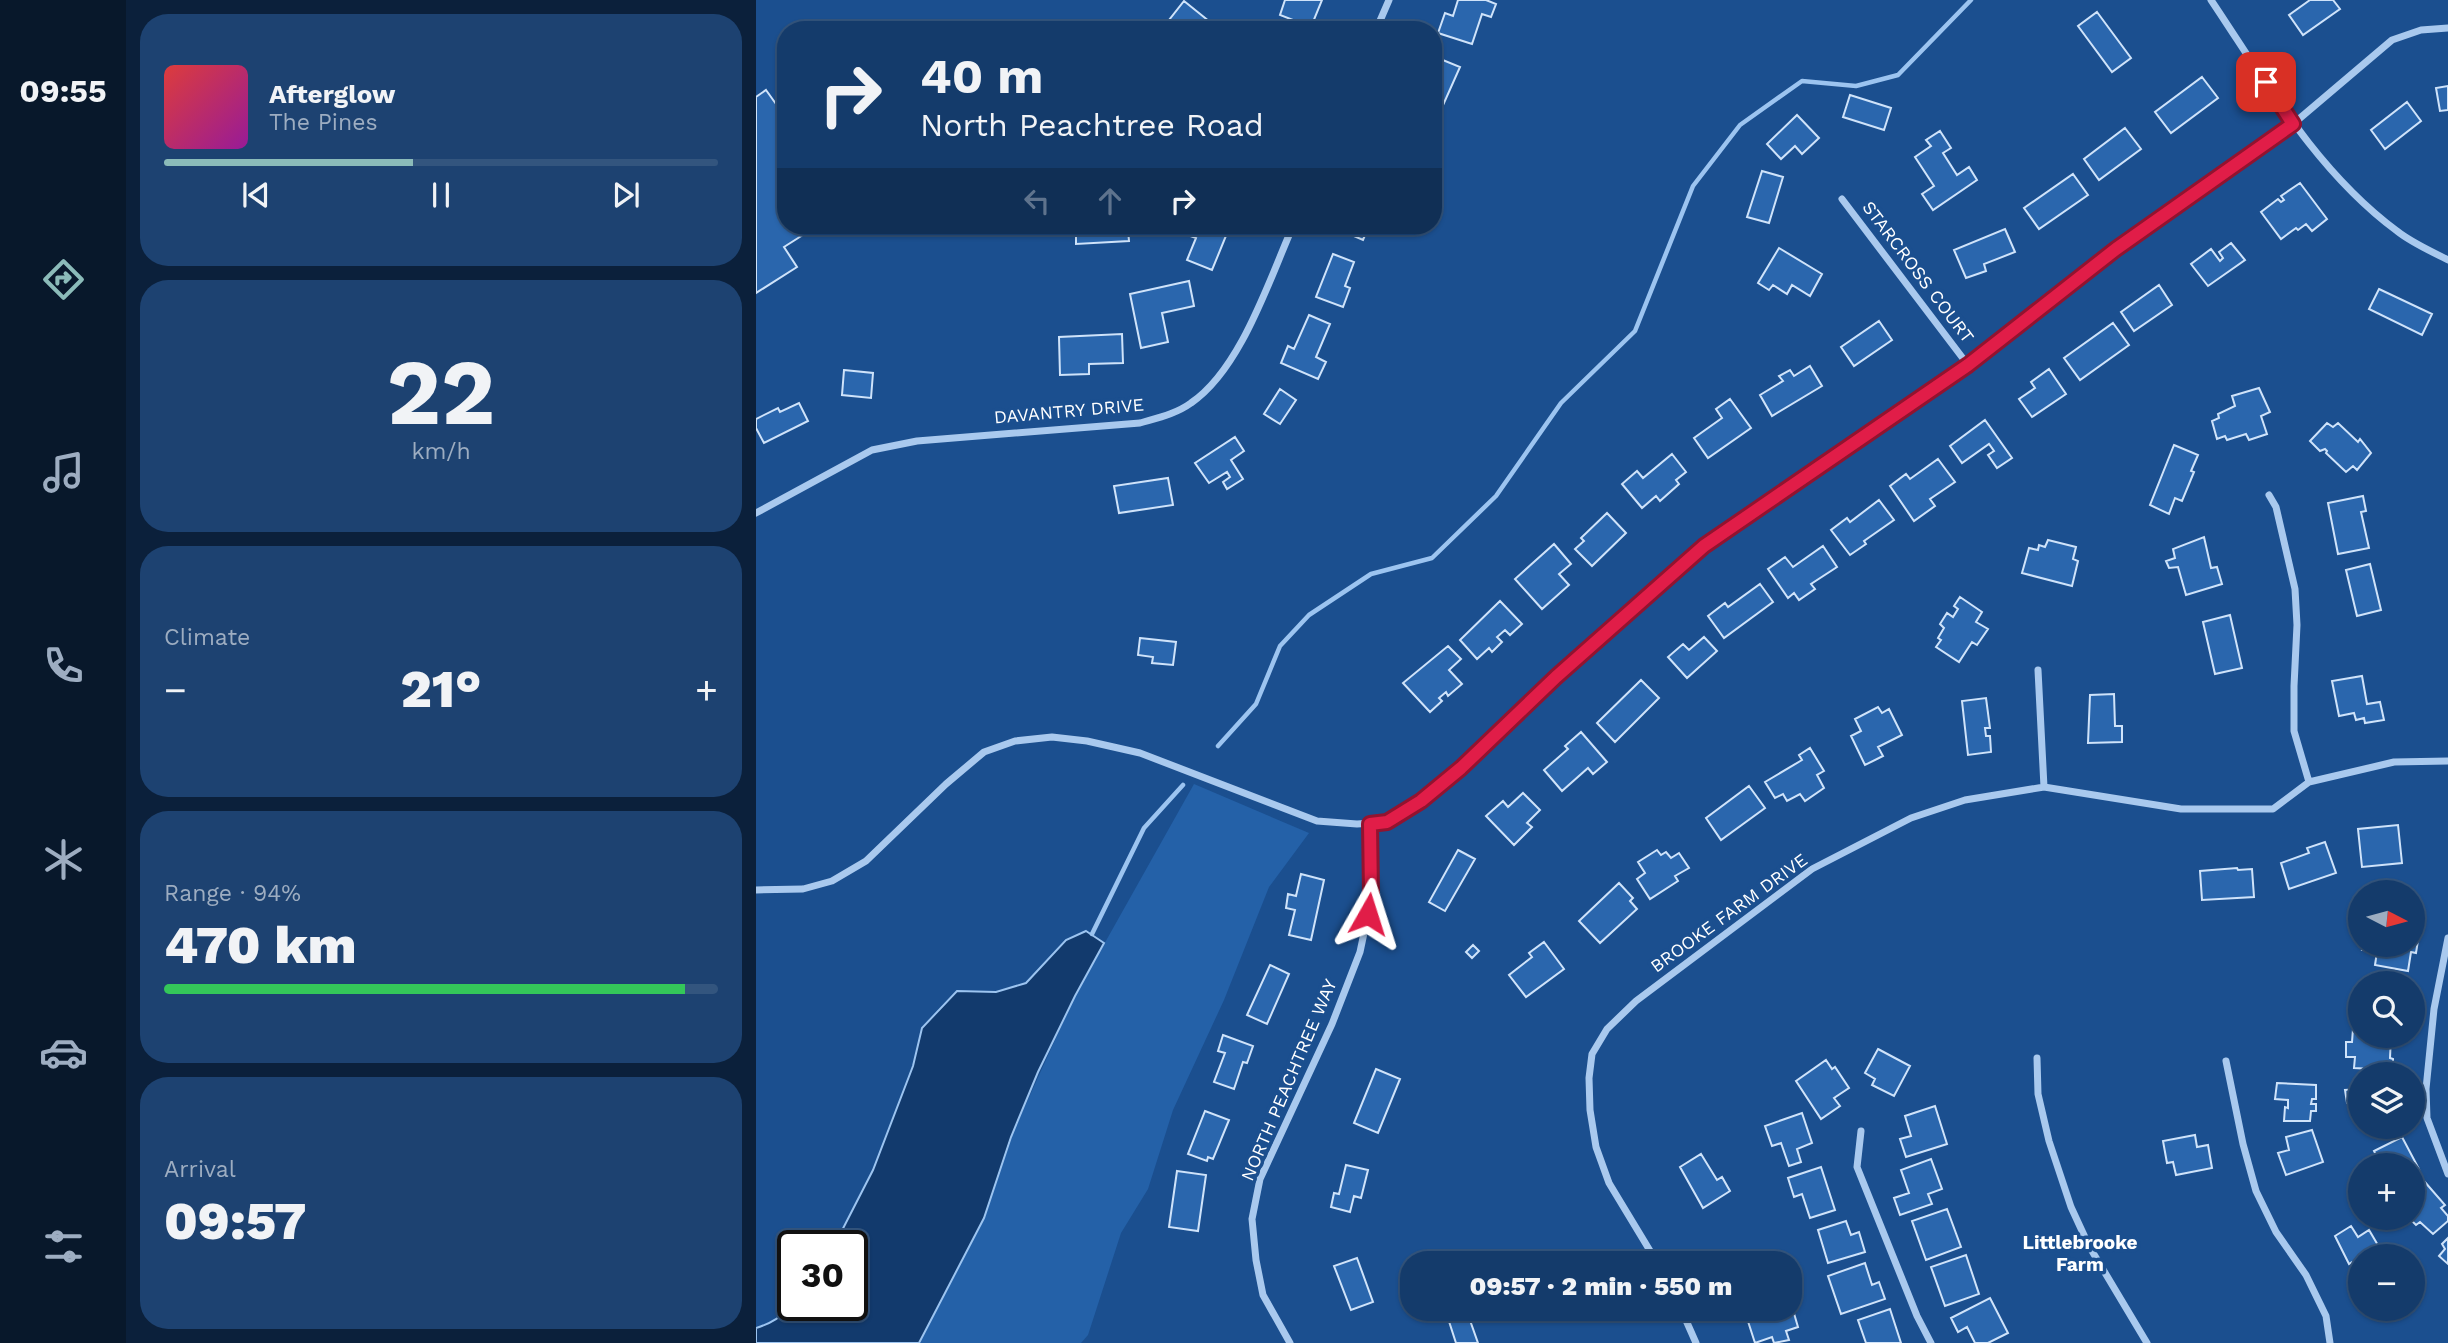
<!DOCTYPE html>
<html lang="en">
<head>
<meta charset="utf-8">
<style>
  :root { --surface:#143b6b; --page:#1d4271; --text:#f1f3f6; --muted:#9dadc1; --line:#33557e; --accent:#8bbbb9 }
  body { margin:0; font-family:"Work Sans",sans-serif; background:var(--page); color:var(--text); height:100vh; display:flex; flex-direction:column; font-size:26px; white-space:nowrap }
  * { box-sizing:border-box; margin:0 }
  p { font-size:23px; color:var(--muted) }
  .icon { flex:none; width:38px; height:38px; fill:none; stroke:currentColor; stroke-width:2; stroke-linecap:round; stroke-linejoin:round }
  .map { position:relative; flex:1; overflow:hidden }
  .sheet { display:flex; flex-direction:column; gap:14px; padding:14px; background:#0b203b; width:630px }
  .sheet>* { flex:none }
  .banner { position:absolute; left:21px; top:21px; width:665px; height:214px; border-radius:28px; box-shadow:0 2px 5px #0004,0 0 0 2px var(--line); background:#143b6b; color:var(--text); overflow:hidden }
  .needle { width:46px; rotate:96deg }
  .controls { position:absolute; left:1592px; top:880px; display:grid; gap:14px }
  .controls a { display:grid; place-items:center; width:77px; height:77px; border-radius:50%; background:var(--surface); box-shadow:0 2px 5px #0004,0 0 0 2px var(--line); font-size:35px }
  .speed { position:absolute; left:21px; top:1230px; display:flex; gap:14px; font-size:35px; font-weight:700; text-align:center }
  .speed>* { display:grid; place-content:center; width:91px; height:91px; border-radius:50%; background:var(--surface); box-shadow:0 2px 5px #0004,0 0 0 2px var(--line); line-height:1 }
  .speed .limit { border:4px solid #111; border-radius:10px; background:#fff; color:#111 }
  .pin { position:absolute; display:grid; place-items:center; width:60px; height:60px; color:#fff; margin:-30px; border-radius:14px; box-shadow:0 4px 10px #0006 }
  .me { position:absolute; width:77px; margin:-38px; rotate:6deg; stroke-linejoin:round; filter:drop-shadow(0 0 5px #0008) }
  .turn { display:flex; align-items:center; gap:24px; height:147px; padding:0 28px; font-size:32px }
  .turn .icon { width:91px; height:91px; stroke-width:2.5 }
  .turn b { display:block; font-size:49px; line-height:60px }
  .lanes { display:flex; align-items:center; height:66px; padding:0 28px; background:#0003; justify-content:center; gap:35px; direction:ltr }
  .lanes .off { opacity:.35 }
  .big { font-size:52px; font-weight:800; line-height:1.1 }
  .sheet .tile { flex:1; display:flex; flex-direction:column; justify-content:center; gap:10px; min-width:0; padding:0 24px; border-radius:28px; background:var(--page) }
  .sheet .dial { align-items:center; gap:0 }
  .dial b { font-size:91px; line-height:1 }
  .song { display:flex; align-items:center; gap:21px }
  .cover { width:84px; height:84px; border-radius:10px; background:linear-gradient(135deg,hsl(0 70% 55%),hsl(300 70% 35%)) }
  .played { height:7px; border-radius:4px; background:linear-gradient(90deg,var(--accent) 45%,var(--line) 45%) }
  .keys { display:flex; justify-content:space-around; direction:ltr }
  .heat { display:flex; justify-content:space-between; align-items:center; font-size:38px; direction:ltr }
  .charge { height:10px; border-radius:5px; background:linear-gradient(90deg,#34c759 94%,var(--line) 0) }
  .trip { position:absolute; left:644px; top:1251px; width:402px; height:70px; border-radius:28px; background:var(--surface); box-shadow:0 2px 5px #0004,0 0 0 2px var(--line); font-weight:800; line-height:70px; text-align:center }
  main { display:flex; flex:1; min-height:0 }
  .tab-bar { display:flex; flex-direction:column; width:126px; justify-content:space-around; align-items:center; background:#08182b; color:var(--muted) }
  .tab-bar .icon { width:49px; height:49px }
  .tab-bar .on { color:var(--accent) }
  .tab-bar b { font-size:32px; color:var(--text) }
  .map>svg:first-child { display:block }
</style>
</head>
<body>
<main>
<nav class="tab-bar">
<b>09:55</b>
<svg class="icon on" aria-label="directions" viewBox="0 0 24 24"><path d="M12 3l9 9-9 9-9-9zM9 14v-3h6M13 9l2 2-2 2"/></svg>
<svg class="icon" aria-label="music" viewBox="0 0 24 24"><path d="M9 18V5l10-2v13"/><circle cx="6" cy="18" r="3"/><circle cx="16" cy="16" r="3"/></svg>
<svg class="icon" aria-label="phone" viewBox="0 0 24 24"><path d="M5 4h4l2 5-3 2q2 4 5 5l2-3 5 2v4C11 20 4 13 5 4z"/></svg>
<svg class="icon" aria-label="climate" viewBox="0 0 24 24"><path d="M12 3v18M4 7l16 10M4 17L20 7"/></svg>
<svg class="icon" aria-label="car" viewBox="0 0 24 24"><path d="M5 17H2v-5l4-1 3-4h7l3 4 3 1v5h-3M9 17h6M6 11h13"/><circle cx="7" cy="17" r="2"/><circle cx="17" cy="17" r="2"/></svg>
<svg class="icon" aria-label="filters" viewBox="0 0 24 24"><path d="M4 7h16M4 17h16"/><circle cx="9" cy="7" r="2"/><circle cx="15" cy="17" r="2"/></svg>
</nav>
<section class="sheet">
<div class="tile">
<div class="song"><i class="cover"></i><div><b>Afterglow</b><p>The Pines</p></div></div>
<div class="played"></div>
<div class="keys"><svg class="icon" aria-label="previous" viewBox="0 0 24 24"><path d="M18 5L8 12l10 7zM5 5v14"/></svg><svg class="icon" aria-label="pause" viewBox="0 0 24 24"><path d="M8 5v14M16 5v14"/></svg><svg class="icon" aria-label="next" viewBox="0 0 24 24"><path d="M6 5l10 7-10 7zM19 5v14"/></svg></div>
</div>
<div class="tile dial"><b>22</b><p>km/h</p></div>
<div class="tile"><p>Climate</p>
<div class="heat"><a>−</a><b class="big">21°</b><a>+</a></div>
</div>
<div class="tile"><p>Range · 94%</p><b class="big">470 km</b><div class="charge"></div></div>
<div class="tile"><p>Arrival</p><b class="big">09:57</b></div>
</section>
<div class="map">
<svg width="1692" height="1343" viewBox="0 0 1692 1343">
  <rect width="100%" height="100%" fill="#1b4f8f"/>
  <path fill="#2461a8" d="M438,784L553,833L513,887L468,1000L417,1110L392,1189L365,1233L332,1335L325,1343H163L228,1218L255,1137L319,996Z"/>
  <path fill="#123a6d" stroke="#9cc4f0" stroke-width="2" d="M330,931L348,943L319,996L282,1072L255,1137L228,1218L163,1343H0V1328C16,1323 26,1317 37,1303V1306H96V1246H78L117,1170L157,1066L166,1028L201,991L240,992L270,983L310,940Z"/>
  <g fill="none" stroke-linecap="round" stroke-linejoin="round">
    <path stroke="#9cc4f0" stroke-width="4.5" d="M462,746L500,704L524,646L553,615L615,574L676,558L740,496L805,403L879,331L937,186L984,125L1046,81L1100,86L1142,75L1215,0
      M336,934L388,828L427,785"/>
  </g>
  <path fill="#2a66ad" stroke="#cfe3fa" stroke-width="2" d="M529,0H566L555,27L524,15Z
    M702,0H730L740,4L735,17L726,14L716,44L682,33L689,13L697,16Z
    M1554,0H1577L1584,9L1547,35L1533,15Z
    M428,1L464,30H407L406,29Z
    M1341,12L1375,58L1356,72L1322,26Z
    M677,56L704,67L684,112L677,109Z
    M1446,77L1462,98L1415,133L1399,112Z
    M1692,86V110L1684,111L1680,88Z
    M10,90L30,118V226H61L28,247L41,267L0,293V97Z
    M1094,95L1135,108L1128,130L1087,117Z
    M1651,102L1665,121L1629,149L1615,130Z
    M1041,115L1063,138L1046,154L1039,146L1025,159L1011,144Z
    M1369,128L1385,149L1343,180L1328,159Z
    M1184,131L1195,148L1187,153L1201,175L1213,167L1221,180L1177,210L1166,194L1178,186L1159,157L1175,146L1170,140Z
    M1006,171L1027,177L1013,223L991,217Z
    M1317,174L1332,195L1283,229L1268,208Z
    M1544,183L1571,219L1556,231L1550,224L1542,230L1540,228L1525,239L1505,212L1522,199L1525,202L1528,200L1525,196Z
    M320,226H388V229L372,230L373,241L320,244Z
    M439,226H474L456,270L431,260L440,238L434,236Z
    M588,226H613L607,240L586,231Z
    M1249,229L1259,252L1228,264L1230,271L1210,278L1198,250Z
    M1475,243L1489,260L1452,286L1435,264L1455,249L1464,261L1467,258L1463,252Z
    M1023,248L1066,274L1054,296L1036,285L1031,294L1017,285L1013,290L1002,283Z
    M577,254L598,262L589,286L594,288L587,307L560,297Z
    M433,281L438,306L406,313L412,342L385,348L374,294Z
    M1403,285L1416,305L1378,331L1365,312Z
    M1623,289L1676,314L1666,335L1613,309Z
    M553,315L574,324L560,357L570,362L562,379L525,363L532,346L538,349Z
    M1123,321L1136,340L1098,366L1085,347Z
    M1357,323L1373,345L1324,380L1308,358Z
    M366,334L367,363L333,364V374L304,375L303,337Z
    M1054,366L1066,386L1016,416L1004,395L1027,381L1023,376L1034,370L1038,376Z
    M1293,369L1310,394L1276,417L1263,399L1279,388L1275,382Z
    M88,370L117,373L115,398L86,395Z
    M1503,388L1514,412L1505,416L1511,434L1493,440L1490,434L1471,440L1469,436L1461,439L1456,421L1463,418L1462,414L1479,406L1476,396Z
    M524,389L540,400L524,424L508,414Z
    M974,399L995,428L952,458L938,438L966,418L960,409Z
    M43,403L52,421L8,443L0,428V419L22,408L24,412Z
    M1229,420L1256,458L1241,468L1232,455L1238,451L1233,444L1206,463L1194,446Z
    M1571,423L1577,427L1582,423L1602,442L1604,439L1615,453L1601,470L1597,466L1590,472L1570,453L1571,451L1569,449L1564,451L1554,441Z
    M479,437L488,451L475,460L487,479L471,489L467,482L474,477L471,472L453,483L439,463Z
    M1418,445L1442,455L1435,471L1438,472L1426,501L1419,498L1413,514L1394,505Z
    M916,454L930,472L920,480L923,484L904,501L900,496L886,508L866,484L881,471L887,478Z
    M1182,459L1199,482L1174,499L1179,506L1158,521L1134,486L1150,474L1154,479Z
    M412,478L417,505L363,513L358,486Z
    M1607,496L1610,511L1605,512L1613,548L1582,554L1572,503Z
    M1123,500L1138,520L1108,541L1110,544L1094,555L1075,530L1091,518L1094,522Z
    M851,513L870,533L836,566L819,549L828,541L825,538Z
    M1448,537L1455,568L1461,567L1466,584L1430,595L1422,567L1413,568L1410,561L1419,558L1417,549Z
    M1292,540L1320,547L1317,559L1322,561L1316,586L1266,573L1273,548L1282,550L1283,545L1289,547Z
    M798,544L815,564L803,574L813,585L786,609L759,579Z
    M1067,546L1081,567L1055,584L1059,589L1043,600L1038,593L1032,598L1012,569L1029,557L1037,567Z
    M1614,564L1625,610L1601,616L1590,570Z
    M1004,584L1017,602L968,638L952,616L969,603L972,607Z
    M1204,597L1226,612L1220,622L1232,629L1221,645L1216,642L1203,662L1180,647L1185,640L1182,638L1188,628L1184,624L1191,613L1197,617L1202,609L1198,606Z
    M744,601L766,624L754,635L749,630L741,637L746,642L736,652L733,648L721,659L704,640Z
    M1474,615L1486,668L1459,674L1447,622Z
    M948,637L961,651L931,678L912,657L927,644L933,650Z
    M384,638L420,642L417,665L396,663L397,657L382,655Z
    M692,646L705,659L693,670L706,684L692,696L690,692L683,698L686,701L674,712L647,683Z
    M1606,676L1611,704L1624,702L1628,720L1609,723L1608,718L1600,720L1598,713L1583,716L1576,681Z
    M885,680L903,698L859,742L841,723Z
    M1358,694L1359,726H1366V742L1332,743L1334,695Z
    M1230,698L1234,728H1229L1230,736H1234L1235,752L1212,755L1206,701Z
    M1122,707L1126,713L1133,709L1146,735L1122,747L1127,756L1109,765L1095,736L1105,731L1099,719Z
    M825,732L851,762L837,774L832,768L806,791L788,770L812,749L809,746Z
    M1054,748L1068,771L1061,775L1068,788L1049,801L1044,794L1031,801L1027,794L1019,798L1009,782L1046,760L1043,755Z
    M993,786L1009,808L965,840L950,818Z
    M767,793L784,810L771,823L776,827L758,845L730,816L747,801L752,807Z
    M1642,825L1646,863L1606,867L1602,829Z
    M1569,842L1580,873L1533,889L1525,863L1553,853L1551,848Z
    M702,850L719,859L689,911L673,902Z
    M901,850L905,855L910,852L915,858L923,853L933,868L919,876L922,881L894,899L881,879L889,873L882,862Z
    M1481,868L1482,870L1496,869L1498,897L1446,900L1444,871Z
    M545,874L568,880L555,940L533,935L539,910L530,908L532,894L540,896Z
    M863,883L877,898L874,901L881,909L844,943L823,921Z
    M1657,933L1663,934L1660,953L1655,952L1652,971L1619,965L1621,952L1606,950L1607,945H1657Z
    M788,942L808,969L770,997L753,975L776,957L773,953Z
    M717,945L723,951L716,958L710,952Z
    M514,965L533,974L511,1024L491,1015Z
    M1597,1029L1605,1030V1036H1635L1634,1058L1637,1059V1070L1598,1068L1599,1057H1590V1042H1596Z
    M467,1035L497,1046L491,1063L487,1062L478,1089L458,1082L469,1053L462,1051Z
    M1122,1049L1154,1066L1138,1096L1116,1085L1119,1079L1109,1073Z
    M1070,1060L1076,1069L1079,1067L1093,1088L1078,1098L1084,1106L1065,1119L1040,1081Z
    M620,1069L644,1079L622,1133L598,1123Z
    M1521,1083L1560,1085V1099H1556L1555,1104H1560V1111H1555L1554,1121H1528L1529,1107L1532,1108V1100L1519,1099Z
    M1605,1089V1125H1604L1600,1102L1591,1103L1589,1090Z
    M1179,1106L1191,1144L1150,1157L1144,1139L1155,1136L1149,1116Z
    M449,1111L473,1120L457,1159L452,1157L451,1161L432,1154Z
    M1046,1113L1056,1143L1041,1149L1045,1162L1033,1166L1025,1143L1016,1146L1009,1126Z
    M1556,1130L1567,1162L1530,1175L1522,1153L1533,1150L1530,1137Z
    M1439,1135L1441,1147L1452,1145L1456,1168L1420,1175L1417,1162L1411,1163L1407,1141Z
    M1646,1137L1663,1169L1657,1172V1166H1622L1625,1164L1618,1151Z
    M945,1154L961,1180L966,1177L974,1191L947,1208L924,1167Z
    M1175,1159L1186,1189L1172,1194L1176,1204L1144,1215L1138,1198L1153,1193L1145,1170Z
    M590,1165L612,1170L605,1198L598,1196L594,1212L575,1207L578,1193L583,1194Z
    M1065,1167L1079,1210L1054,1218L1046,1194L1038,1197L1032,1178Z
    M421,1171L450,1175L442,1231L413,1227Z
    M1668,1181L1689,1205L1685,1208L1692,1216V1221L1677,1234L1664,1222L1660,1225L1653,1218H1657V1190Z
    M1191,1209L1205,1247L1170,1260L1156,1221Z
    M1090,1221L1095,1235L1103,1232L1109,1252L1072,1263L1062,1230Z
    M1595,1226L1602,1237L1613,1230L1626,1252L1618,1256H1605V1264L1600,1267L1596,1262L1593,1264L1579,1236Z
    M1692,1238V1264L1683,1256L1689,1249L1686,1244Z
    M1210,1255L1223,1294L1189,1306L1175,1267Z
    M601,1258L617,1302L595,1310L578,1266Z
    M1109,1263L1116,1285L1123,1282L1129,1299L1085,1314L1072,1276Z
    M1234,1298L1252,1333L1232,1343H1219L1211,1327L1202,1332L1195,1318Z
    M689,1309H710L722,1343H700Z
    M1000,1309H1030L1031,1312L1037,1310L1042,1327L1030,1331L1033,1340L1018,1343L1016,1337L999,1343L989,1312Z
    M1134,1309L1145,1343H1110L1102,1320Z"/>
  <g fill="none" stroke-linecap="round" stroke-linejoin="round">
    <path stroke="#a9c9ee" stroke-width="7" d="M1455,0C1510,82 1560,171 1641,231C1656,243 1675,251 1692,260
      M620,30L633,0
      M1086,199L1212,365
      M1513,495L1520,507L1539,589L1541,625L1538,686V731L1553,782
      M0,513L116,450L161,441L384,423C401,418 420,414 435,403C485,369 513,280 537,226
      M1282,670L1288,787
      M0,890L47,889L76,881L110,861L190,784L228,752L259,741L296,737L331,741L384,753L561,821L601,824L631,822L665,801L705,768L800,677L948,546L1212,365L1360,249L1537,124L1636,40L1665,30L1692,28
      M1692,938L1678,1009L1670,1089L1671,1118L1692,1174
      M1281,1058L1282,1094L1293,1141L1315,1207L1333,1246L1391,1343
      M1470,1061L1487,1144L1500,1191L1520,1232L1550,1275L1570,1316L1574,1343
      M1105,1131L1101,1167L1161,1316L1175,1343
      M902,1264L853,1183L840,1147L834,1110L833,1078L836,1054L851,1029L880,1001L1056,869L1155,818L1209,800L1288,787L1425,809H1517L1553,782L1638,762L1692,761
      M925,1309L940,1343
      M534,1343L507,1295L500,1260L496,1219L504,1179L576,1024L604,952L616,895L614,824"/>
  </g>
  <g fill="none" stroke-linecap="round" stroke-linejoin="round">
    <g stroke="#92132f" stroke-width="18">
      <path id="route" d="M612,914L615,895L614,824L631,822L665,801L705,768L800,677L948,546L1212,365L1360,249L1537,124L1510,82"/>
    </g>
    <use href="#route" stroke="#e11d48" stroke-width="12"/>
  </g>
  <g text-anchor="middle" stroke-width="7" stroke-linejoin="round" paint-order="stroke">
    <g font-size="18" fill="#fff" stroke="#1b4f8f">
      <text transform="translate(1162 272) rotate(53)" y="6">STARCROSS COURT</text>
      <text transform="translate(313 411) rotate(-5)" y="6">DAVANTRY DRIVE</text>
      <text transform="translate(973 913) rotate(-36)" y="6">BROOKE FARM DRIVE</text>
      <text transform="translate(533 1080) rotate(-67)" y="6">NORTH PEACHTREE WAY</text>
    </g>
    <g font-size="19" font-weight="bold" fill="#fff" stroke="#1b4f8f">
      <text x="1324" y="1249">Littlebrooke<tspan x="1324" dy="22">Farm</tspan></text>
    </g>
  </g>
</svg>
<div class="controls">
<a><svg class="needle" viewBox="-14 -14 28 28"><path d="M0-13l5 13h-10z" fill="#e53935"/><path d="M0 13l5-13h-10z" fill="#9dadc1"/></svg></a>
<a><svg class="icon" aria-label="search" viewBox="0 0 24 24"><circle cx="10" cy="10" r="6"/><path d="M15 15l6 6"/></svg></a>
<a><svg class="icon" aria-label="layers" viewBox="0 0 24 24"><path d="M12 4l9 5-9 5-9-5zM3 14l9 5 9-5"/></svg></a>
<a>+</a>
<a>−</a>
</div>
<div class="speed"><div class="limit">30</div></div>
<div class="pin" style="left:1510px;top:82px;background:#d93025"><svg class="icon" aria-label="arrive" viewBox="0 0 24 24"><path d="M6 21V4h12l-3 4 3 4H6"/></svg></div>
<svg class="me" style="left:612px;top:914px" viewBox="-20 -20 40 40"><path d="M0-17L14 15 0 8-14 15z" fill="#e11d48" stroke="#fff" stroke-width="4"/></svg>
<div class="trip">09:57 · 2 min · 550 m</div>
<div class="banner">
<div class="turn"><svg class="icon" aria-label="right" viewBox="0 0 24 24"><path d="M7 20v-9h11M14 6l5 5-5 5"/></svg><div><b>40 m</b>North Peachtree Road</div></div>
<div class="lanes"><svg class="icon off" aria-label="left" viewBox="0 0 24 24"><path d="M17 20v-9H6M10 6l-5 5 5 5"/></svg><svg class="icon off" aria-label="ahead" viewBox="0 0 24 24"><path d="M12 20V5M6 11l6-6 6 6"/></svg><svg class="icon" aria-label="right" viewBox="0 0 24 24"><path d="M7 20v-9h11M14 6l5 5-5 5"/></svg></div>
</div>
</div>
</main>
</body>
</html>
